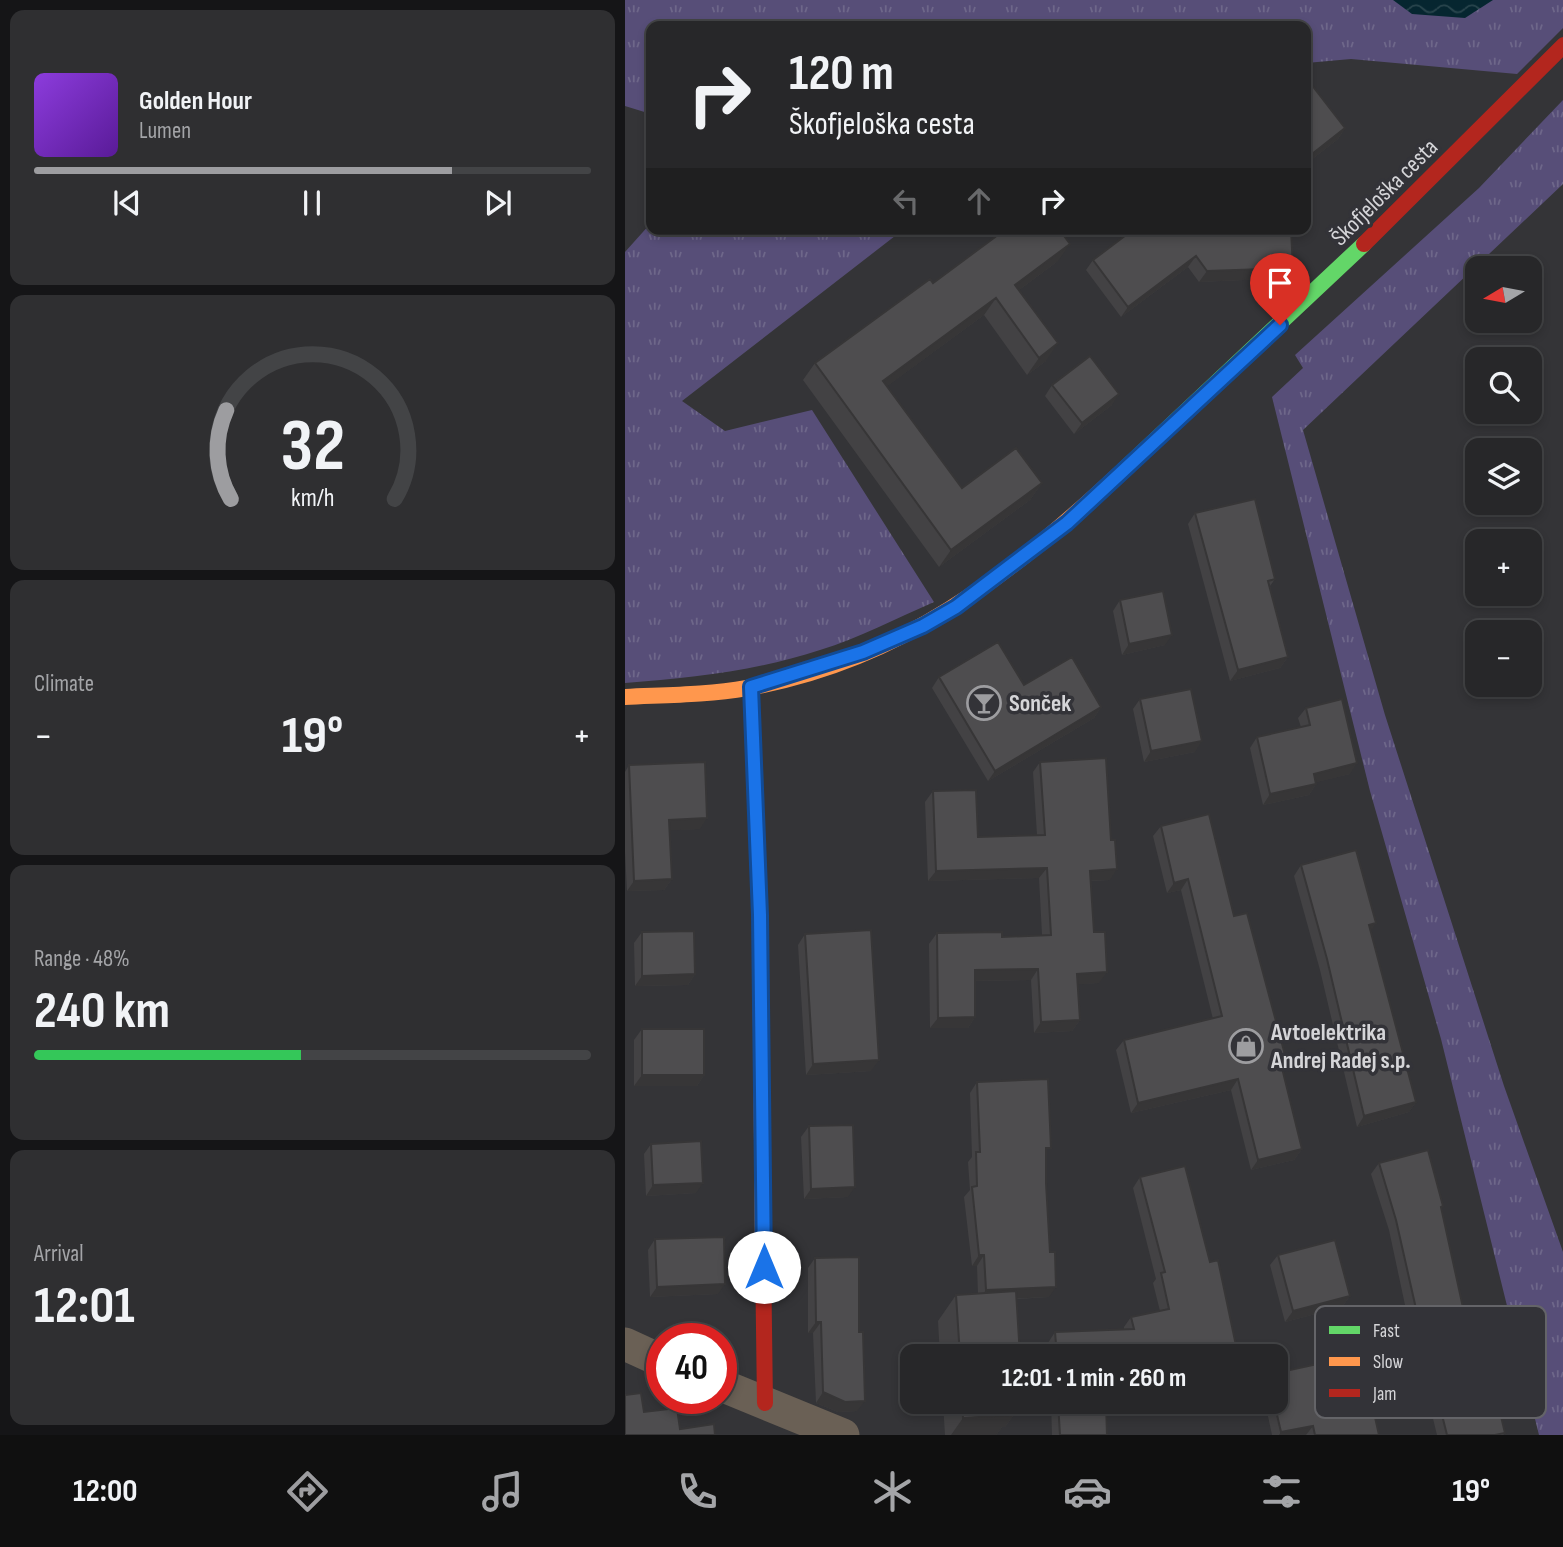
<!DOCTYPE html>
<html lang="en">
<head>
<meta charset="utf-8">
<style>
  :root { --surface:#272729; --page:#2f2f31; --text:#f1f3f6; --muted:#a4a5a8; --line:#434446; --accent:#9d9da0 }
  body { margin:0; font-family:"Sofia Sans Condensed",sans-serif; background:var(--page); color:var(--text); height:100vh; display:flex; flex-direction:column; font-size:26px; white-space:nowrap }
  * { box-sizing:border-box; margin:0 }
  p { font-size:23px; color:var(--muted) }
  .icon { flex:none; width:38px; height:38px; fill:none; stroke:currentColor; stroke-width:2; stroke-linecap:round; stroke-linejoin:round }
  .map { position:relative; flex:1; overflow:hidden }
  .side { display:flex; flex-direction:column; gap:10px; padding:10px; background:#151517; width:625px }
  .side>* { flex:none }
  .hud { position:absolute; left:21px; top:21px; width:665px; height:214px; border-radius:14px; box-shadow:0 4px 10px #0003,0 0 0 2px var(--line); background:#272729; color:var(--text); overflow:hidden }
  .needle { width:46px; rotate:260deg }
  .buttons { position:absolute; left:840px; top:256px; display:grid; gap:14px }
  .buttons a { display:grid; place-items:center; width:77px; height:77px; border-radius:14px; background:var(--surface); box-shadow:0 4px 10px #0003,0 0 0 2px var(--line); font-size:35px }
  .speed { position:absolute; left:21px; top:1323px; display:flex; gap:14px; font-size:35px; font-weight:700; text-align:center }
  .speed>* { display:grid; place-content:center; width:91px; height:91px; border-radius:50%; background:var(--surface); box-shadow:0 4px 10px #0003,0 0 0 2px var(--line); line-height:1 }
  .speed .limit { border:10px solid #d22; background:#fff; color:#111 }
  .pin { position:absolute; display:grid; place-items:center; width:60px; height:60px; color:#fff; margin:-72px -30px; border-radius:50% 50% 50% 0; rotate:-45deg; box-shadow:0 0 7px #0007 }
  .pin .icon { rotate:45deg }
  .me { position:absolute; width:77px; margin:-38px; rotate:0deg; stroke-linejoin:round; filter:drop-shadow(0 0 5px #0008) }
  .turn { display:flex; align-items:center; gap:24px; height:147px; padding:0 28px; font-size:32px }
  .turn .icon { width:91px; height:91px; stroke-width:2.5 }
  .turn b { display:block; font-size:49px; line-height:60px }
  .lanes { display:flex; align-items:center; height:66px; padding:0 28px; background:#0003; justify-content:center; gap:35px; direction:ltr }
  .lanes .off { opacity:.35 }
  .big { font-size:52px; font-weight:700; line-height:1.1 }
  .side .card { flex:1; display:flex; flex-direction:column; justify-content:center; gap:10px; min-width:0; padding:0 24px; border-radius:14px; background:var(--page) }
  .side .dial { align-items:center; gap:0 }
  .dial svg { height:182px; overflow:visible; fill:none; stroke:var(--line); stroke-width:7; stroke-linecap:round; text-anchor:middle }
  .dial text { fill:var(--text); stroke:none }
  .song { display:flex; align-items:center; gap:21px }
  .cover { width:84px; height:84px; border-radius:10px; background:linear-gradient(135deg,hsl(270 70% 55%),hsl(270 70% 35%)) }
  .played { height:7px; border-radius:4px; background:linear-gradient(90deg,var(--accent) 75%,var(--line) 75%) }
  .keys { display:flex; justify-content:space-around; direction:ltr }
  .heat { display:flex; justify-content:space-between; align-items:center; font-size:38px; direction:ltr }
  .charge { height:10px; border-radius:5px; background:linear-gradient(90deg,#34c759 48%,var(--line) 0) }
  .trip { position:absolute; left:275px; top:1344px; width:388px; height:70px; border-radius:14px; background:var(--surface); box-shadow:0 4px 10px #0003,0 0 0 2px var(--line); font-weight:700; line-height:70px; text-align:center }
  .dock { display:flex; height:112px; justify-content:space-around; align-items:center; background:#101010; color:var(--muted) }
  .dock .icon { width:49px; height:49px }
  .dock .on { color:var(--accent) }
  .dock b { font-size:32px; color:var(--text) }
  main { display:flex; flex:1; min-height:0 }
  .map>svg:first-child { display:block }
</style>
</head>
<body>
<main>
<section class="side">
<div class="card">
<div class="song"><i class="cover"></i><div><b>Golden Hour</b><p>Lumen</p></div></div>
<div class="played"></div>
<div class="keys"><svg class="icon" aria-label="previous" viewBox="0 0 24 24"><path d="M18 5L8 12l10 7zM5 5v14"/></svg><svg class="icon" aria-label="pause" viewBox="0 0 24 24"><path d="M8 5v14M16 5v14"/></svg><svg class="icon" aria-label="next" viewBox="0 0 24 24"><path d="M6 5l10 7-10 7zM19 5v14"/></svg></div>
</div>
<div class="card dial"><svg viewBox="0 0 100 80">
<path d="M14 69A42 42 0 1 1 86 69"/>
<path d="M14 69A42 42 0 0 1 12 30" stroke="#9d9da0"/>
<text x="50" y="56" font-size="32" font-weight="700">32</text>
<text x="50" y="72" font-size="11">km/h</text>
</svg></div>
<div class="card"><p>Climate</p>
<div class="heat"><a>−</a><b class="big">19°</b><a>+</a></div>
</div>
<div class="card"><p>Range · 48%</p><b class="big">240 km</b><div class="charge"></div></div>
<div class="card"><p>Arrival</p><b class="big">12:01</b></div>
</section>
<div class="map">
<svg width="939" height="1435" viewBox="0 0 939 1435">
  <defs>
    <pattern id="grass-tufts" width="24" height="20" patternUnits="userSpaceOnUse" patternTransform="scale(1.75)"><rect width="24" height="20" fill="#574e78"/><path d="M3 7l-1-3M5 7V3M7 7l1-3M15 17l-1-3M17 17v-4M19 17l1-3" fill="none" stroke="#6e678a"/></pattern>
    <pattern id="water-waves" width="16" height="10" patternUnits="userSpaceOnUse" patternTransform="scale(1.75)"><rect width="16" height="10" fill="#062630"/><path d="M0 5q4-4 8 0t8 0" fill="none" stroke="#29454d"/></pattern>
  </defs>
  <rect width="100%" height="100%" fill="#343437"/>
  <path fill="url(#grass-tufts)" d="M0,0H938L939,27L892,74L726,59L681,63V26H26V114L0,106Z
    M938,100V184L678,430L760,715L879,1086L938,1252V1435H914L816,1039L745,791L647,397L678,368L670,355L854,188Z
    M26,223V229H279L57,401L100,431L187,410L309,602C272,618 234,638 195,650C131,671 67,678 0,683V252Z"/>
  <path fill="url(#water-waves)" d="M768,0H868L840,18L787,14Z"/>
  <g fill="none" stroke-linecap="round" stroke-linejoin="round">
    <path stroke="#6a6055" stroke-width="33" d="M0,1344L37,1361
      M96,1385L218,1435"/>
    <path stroke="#63d668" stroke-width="16" d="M495,473L739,244"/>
    <path stroke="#ff974d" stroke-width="16" d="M126,687L135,915L138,1254
      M0,697C41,695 82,695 122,688C275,662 385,575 495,473"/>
    <path stroke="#b3261e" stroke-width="16" d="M739,244L939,45
      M138,1254L140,1403"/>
  </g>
  <path fill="#434244" d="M681,88L720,128L713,139L681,164Z
    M509,229L661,278L574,282L563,267L496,317L461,270L468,260Z
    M433,261L394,290L421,361L402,375L359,315L262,386L337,488L417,483L405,500L314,567L178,380L190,363Z
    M427,385L487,405L449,434L420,396Z
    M570,513L650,579L645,586L663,657L655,668L605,681L563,524Z
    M495,600L540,645L497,655L488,611Z
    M314,677L399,685L476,707L469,718L363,781L307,688Z
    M515,699L570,752L519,762L508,709Z
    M681,708L725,774L691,782V784L684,795L638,805L625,748L632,737L676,727L673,718Z
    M415,762L485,880L466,881L469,932L474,983L452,984L455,1020L447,1031L409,1033L406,980L350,981V1017L343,1028H305L304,944L312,933L377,937L417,935L414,878L303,881L300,802L308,791L353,837L412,835L408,772Z
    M4,765L75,829L44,830L47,879L39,890L2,891L0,852V772Z
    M536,826L609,916L658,1074L677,1149L669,1160L626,1170L606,1090L506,1113L491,1050L499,1040L588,1019L556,890L542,893L528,836Z
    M676,865L745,931L791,1102L784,1112L732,1127L695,970L669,876Z
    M17,932L70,974L63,985L10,986L9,943Z
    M180,934L246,1071L181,1075L173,945Z
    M17,1029L79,1075L72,1086H9V1040Z
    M352,1082L421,1155L424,1297L391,1299L395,1356H315L313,1321L331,1295L353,1294L352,1266H347L339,1197L345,1190L343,1162L347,1157L345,1093Z
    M184,1126L223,1197L179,1199L176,1137Z
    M26,1144L71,1193L21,1196L19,1154Z
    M754,1163L818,1206L816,1209L831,1323L786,1333L764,1230L746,1174Z
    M515,1177L585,1262L613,1355V1356H424L423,1343L430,1332L499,1329V1327L506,1317L535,1311L528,1283L531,1279L508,1188Z
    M30,1239L93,1294L25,1297L23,1250Z
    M653,1255L725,1296L717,1307L660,1322L645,1265Z
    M190,1258L234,1332L232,1411L213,1412L191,1403L188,1333H183V1268Z
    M808,1379L880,1433L878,1435H812L801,1390Z
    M701,1386L754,1435H647L640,1402H651Z
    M318,1402H398L380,1427H377L371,1435H320Z
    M426,1402H481L482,1435H427Z"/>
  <path fill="#373637" d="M720,128L713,139L681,164L687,154Z
    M445,244L433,261L378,302L390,285Z
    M571,256L563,267L496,317L503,307Z
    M668,268L661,278L574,282L582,271Z
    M371,298L359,315L246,398L258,381Z
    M433,343L421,361L402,375L414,358Z
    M494,394L487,405L449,434L457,423Z
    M417,483L405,500L314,567L326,550Z
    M547,635L540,645L497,655L504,644Z
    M663,657L655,668L605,681L613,670Z
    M476,707L469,718L363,781L370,771Z
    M577,741L570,752L519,762L526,751Z
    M732,763L725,774L681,785L689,774Z
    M691,784L684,795L638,805L645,794Z
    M82,818L75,829L36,831L44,820Z
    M422,868L414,878L303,881L311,871Z
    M492,869L485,880L458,881L465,871Z
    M47,879L39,890L2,891L9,881Z
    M563,879L556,890L542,893L549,883Z
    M751,923L744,934V925Z
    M413,969L406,980L342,981L350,970Z
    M482,972L474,983L444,985L452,974Z
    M70,974L63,985L10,986L17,976Z
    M350,1017L343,1028H305L313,1018Z
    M455,1020L447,1031L409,1033L416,1022Z
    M254,1060L246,1071L181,1075L188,1064Z
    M17,1075H79L72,1086H9Z
    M613,1079L606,1090L506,1113L513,1103Z
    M791,1102L784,1112L732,1127L739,1116Z
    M677,1149L669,1160L626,1170L633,1160Z
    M78,1183L71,1193L21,1196L28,1185Z
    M230,1187L223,1197L179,1199L186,1189Z
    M354,1255H359L352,1266H347Z
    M100,1284L93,1294L25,1297L32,1287Z
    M431,1287L424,1297L353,1300L361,1290Z
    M725,1296L717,1307L660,1322L668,1311Z
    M839,1312L831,1323L786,1333L794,1322Z
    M191,1322H196L188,1333H183Z
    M198,1392L240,1401L232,1411L213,1412L191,1403Z
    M385,1402H398L380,1427H377L371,1435H326L338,1418Z
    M688,1426L681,1435H654L656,1432Z"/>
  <path fill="#4e4d4f" stroke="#373637" stroke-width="2" d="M686,84L720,128L687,154L681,146V88Z
    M381,229H434L445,244L390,285L433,343L414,358L371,298L258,381L337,488L391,448L417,483L326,550L190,363L305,279L308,283Z
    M509,229H666L668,268L582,271L571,256L503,307L468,260Z
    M465,356L494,394L457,423L427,385Z
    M630,499L650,579L643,581L663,657L613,670L570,513Z
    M538,591L547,635L504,644L495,600Z
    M373,642L399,685L447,657L476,707L370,771L314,677Z
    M566,689L577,741L526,751L515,699Z
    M717,699L732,763L689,774L691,784L645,794L632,737L685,725L681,708Z
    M481,758L486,840H490L492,869L465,871L469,932H480L482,972L452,974L455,1020L416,1022L413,969L350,970V1017L313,1018L312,933L377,932V937L426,935L422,868L311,871L308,791L351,790L353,837L420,835L415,762Z
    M80,762L82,818L44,820L47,879L9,881L4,765Z
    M584,814L609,916L622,913L663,1066L657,1068L677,1149L633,1160L613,1079L513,1103L499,1040L597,1016L563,879L549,883L536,826Z
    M731,850L751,923L744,925L791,1102L739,1116L702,959L676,865Z
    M246,930L254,1060L188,1064L180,934Z
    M69,931L70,974L17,976V932Z
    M17,1029H79V1075H17Z
    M423,1079L426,1148H421V1183L425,1252H430L431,1287L361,1290L359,1255H354L347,1187L352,1186L351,1152H355L352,1082Z
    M228,1125L230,1187L186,1189L184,1126Z
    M76,1141L78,1183L28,1185L26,1144Z
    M803,1150L818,1206L816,1207L839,1312L794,1322L771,1220L754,1163Z
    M560,1166L585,1262L593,1260L613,1355L608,1356H432L430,1332L509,1329L506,1317L544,1309L536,1273L540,1272L515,1177Z
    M99,1237L100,1284L32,1287L30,1239Z
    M710,1240L725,1296L668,1311L653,1255Z
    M234,1257V1332H238L240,1401L220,1402L198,1392L196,1322H191L190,1258Z
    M391,1291L395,1356H335L331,1295Z
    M697,1363L701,1386L741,1377L754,1435H690L688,1426L656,1432L649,1402H651V1373Z
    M864,1366L880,1433L870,1435H822L808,1379Z
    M16,1393L19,1412L52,1408L55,1429L89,1424L90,1435H0V1395Z
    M337,1402H394H385V1415L338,1418Z
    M433,1402H481L482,1435H435Z"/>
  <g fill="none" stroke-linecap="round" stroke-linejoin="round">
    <g stroke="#114b97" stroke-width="18">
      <path id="route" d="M139,1267L135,915L126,687L238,652L298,626L331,607L442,523L655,325"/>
    </g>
    <use href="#route" stroke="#1a73e8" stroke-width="12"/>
  </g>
  <defs>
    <g id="bar-ring" transform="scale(1.75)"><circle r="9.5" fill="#333338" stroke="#9d9da0" stroke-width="1.5"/><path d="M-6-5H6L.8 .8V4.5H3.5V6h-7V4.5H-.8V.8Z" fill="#9d9da0"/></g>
    <g id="shop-ring" transform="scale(1.75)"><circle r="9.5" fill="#333338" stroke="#9d9da0" stroke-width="1.5"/><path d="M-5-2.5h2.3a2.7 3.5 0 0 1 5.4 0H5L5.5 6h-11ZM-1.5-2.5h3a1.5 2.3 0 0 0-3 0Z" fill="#9d9da0"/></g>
  </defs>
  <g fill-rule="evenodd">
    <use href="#bar-ring" x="359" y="703"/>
    <use href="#shop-ring" x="621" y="1046"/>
  </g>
  <g text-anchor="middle" stroke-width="7" stroke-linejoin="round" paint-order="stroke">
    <g font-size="24" fill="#d5d5d8" stroke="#333338">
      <text transform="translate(759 192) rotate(-45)" y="8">Škofjeloška cesta</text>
    </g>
    <g font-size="24" font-weight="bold" fill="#d5d5d8" stroke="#333338" text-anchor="start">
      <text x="384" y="711">Sonček</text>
      <text x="646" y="1040">Avtoelektrika<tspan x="646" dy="28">Andrej Radej s.p.</tspan></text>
    </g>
  </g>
  <rect x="690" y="1306" width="231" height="112" rx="10" fill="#333338" stroke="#646468" stroke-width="2"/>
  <rect x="704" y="1326" width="31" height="8" fill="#63d668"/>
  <rect x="704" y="1357" width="31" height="9" fill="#ff974d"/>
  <rect x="704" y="1389" width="31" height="8" fill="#b3261e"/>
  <g font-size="19" fill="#d5d5d8">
    <text x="748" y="1337">Fast</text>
    <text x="748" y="1368">Slow</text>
    <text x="748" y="1400">Jam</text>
  </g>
</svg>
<div class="buttons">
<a><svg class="needle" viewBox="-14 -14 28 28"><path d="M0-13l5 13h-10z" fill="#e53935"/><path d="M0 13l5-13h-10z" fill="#a4a5a8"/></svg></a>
<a><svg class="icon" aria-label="search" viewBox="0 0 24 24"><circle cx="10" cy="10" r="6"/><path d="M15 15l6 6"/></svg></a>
<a><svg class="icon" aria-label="layers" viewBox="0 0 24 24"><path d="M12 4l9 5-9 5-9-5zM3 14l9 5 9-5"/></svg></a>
<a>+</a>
<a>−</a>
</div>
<div class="speed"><div class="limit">40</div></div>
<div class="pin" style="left:655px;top:325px;background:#d93025"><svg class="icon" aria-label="arrive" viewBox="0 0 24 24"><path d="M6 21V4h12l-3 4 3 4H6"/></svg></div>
<svg class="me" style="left:139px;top:1267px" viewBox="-20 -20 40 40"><circle r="19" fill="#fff"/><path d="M0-13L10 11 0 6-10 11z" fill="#1a73e8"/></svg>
<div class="trip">12:01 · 1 min · 260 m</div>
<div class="hud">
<div class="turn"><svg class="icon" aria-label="right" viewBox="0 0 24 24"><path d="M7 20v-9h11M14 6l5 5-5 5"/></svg><div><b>120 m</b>Škofjeloška cesta</div></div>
<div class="lanes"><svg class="icon off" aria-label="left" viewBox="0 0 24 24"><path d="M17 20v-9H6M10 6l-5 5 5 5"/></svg><svg class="icon off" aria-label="ahead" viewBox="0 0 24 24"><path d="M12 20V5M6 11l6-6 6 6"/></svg><svg class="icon" aria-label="right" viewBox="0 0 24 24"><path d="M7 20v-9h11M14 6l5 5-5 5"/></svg></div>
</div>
</div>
</main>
<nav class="dock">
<b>12:00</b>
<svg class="icon on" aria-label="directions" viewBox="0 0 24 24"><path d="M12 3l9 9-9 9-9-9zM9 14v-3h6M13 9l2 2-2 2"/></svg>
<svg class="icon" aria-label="music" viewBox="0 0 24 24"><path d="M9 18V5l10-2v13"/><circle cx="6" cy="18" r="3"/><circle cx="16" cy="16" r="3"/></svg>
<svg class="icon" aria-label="phone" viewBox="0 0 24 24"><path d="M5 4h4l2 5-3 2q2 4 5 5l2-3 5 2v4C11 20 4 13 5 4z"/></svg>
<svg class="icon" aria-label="climate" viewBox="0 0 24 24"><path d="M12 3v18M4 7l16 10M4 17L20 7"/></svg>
<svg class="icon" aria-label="car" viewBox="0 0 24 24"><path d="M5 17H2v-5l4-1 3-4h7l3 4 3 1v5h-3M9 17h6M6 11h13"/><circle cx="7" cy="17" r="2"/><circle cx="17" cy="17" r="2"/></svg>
<svg class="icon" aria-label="filters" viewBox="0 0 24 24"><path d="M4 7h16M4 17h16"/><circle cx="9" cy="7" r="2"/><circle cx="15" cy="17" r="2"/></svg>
<b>19°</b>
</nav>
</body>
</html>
